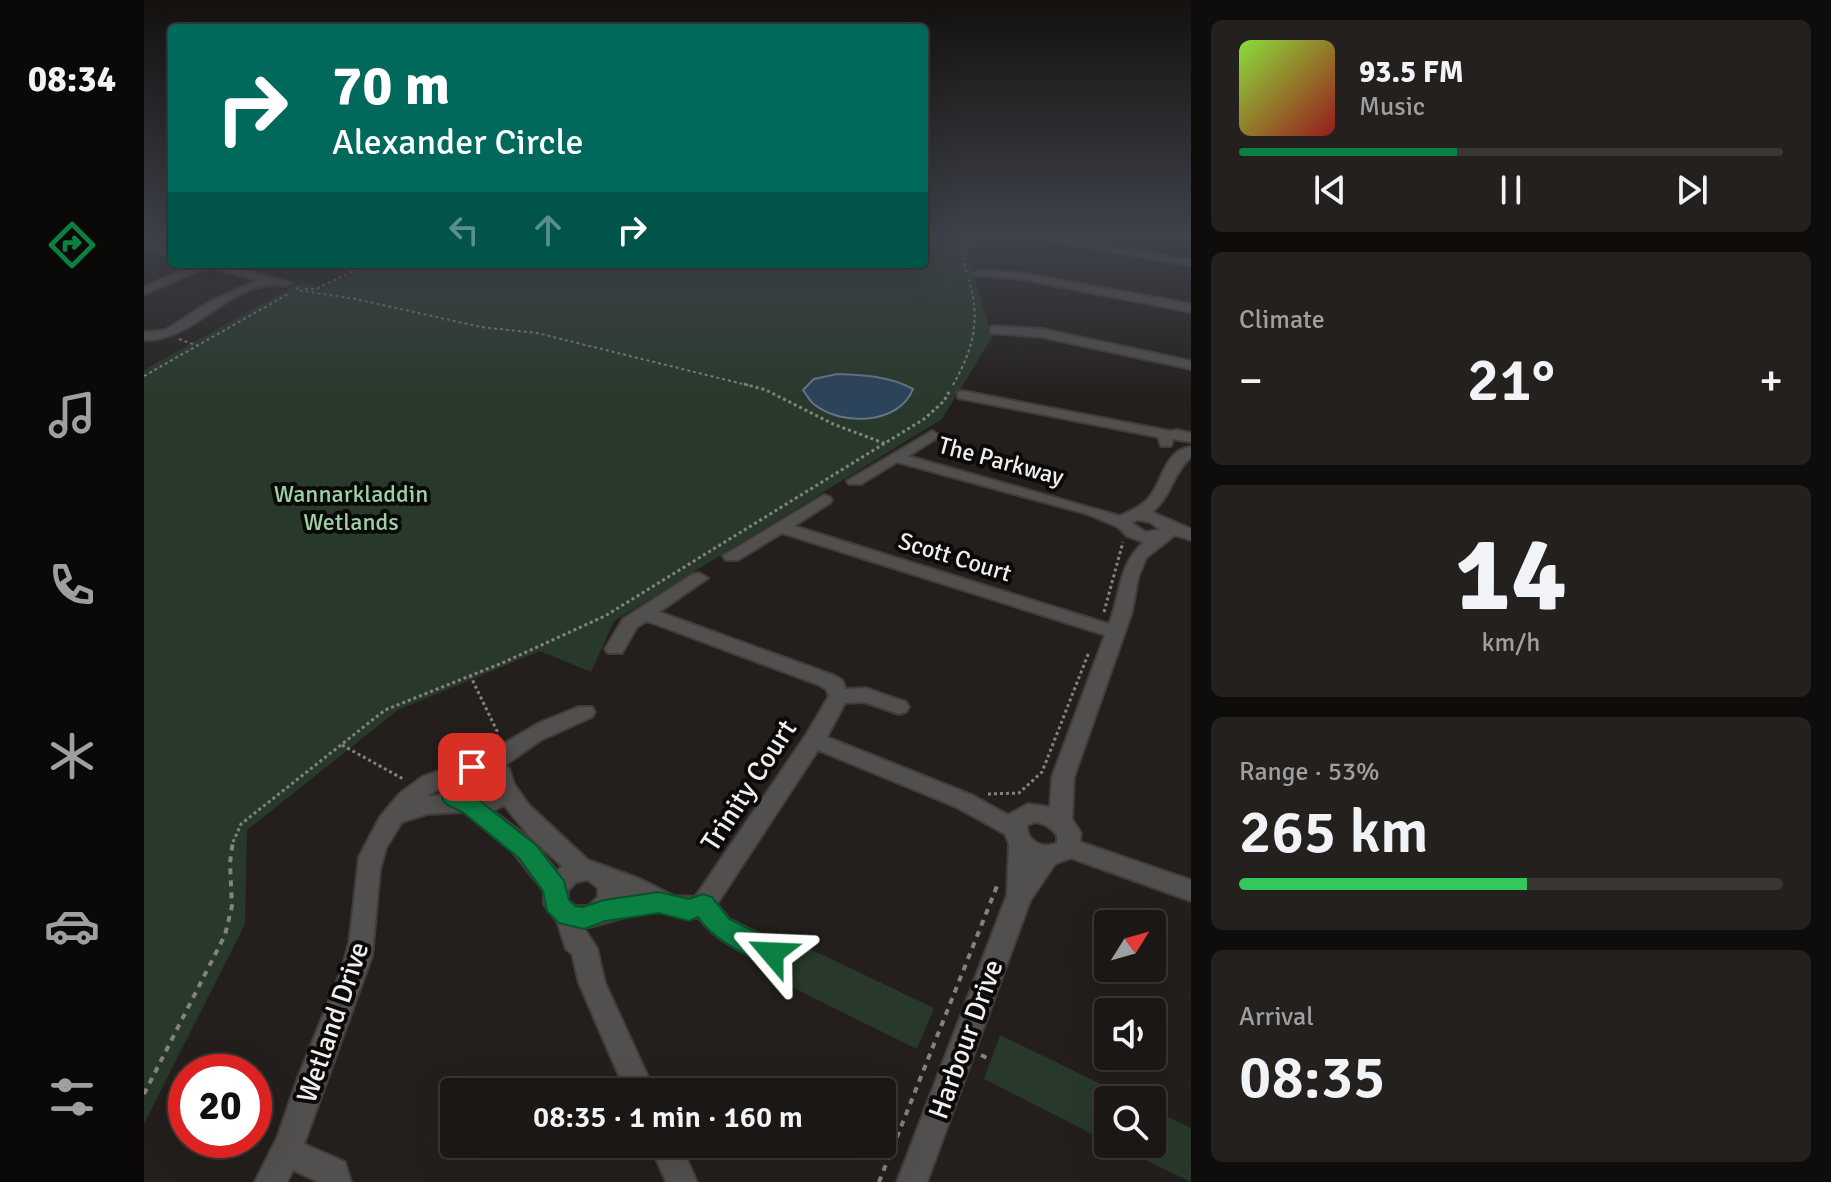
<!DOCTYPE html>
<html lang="en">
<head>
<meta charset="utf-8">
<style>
  :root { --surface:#1b1715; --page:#24201e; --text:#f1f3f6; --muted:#a09fa0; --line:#393634; --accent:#0b8043 }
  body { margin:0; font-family:Signika,sans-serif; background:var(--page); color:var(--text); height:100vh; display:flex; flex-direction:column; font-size:30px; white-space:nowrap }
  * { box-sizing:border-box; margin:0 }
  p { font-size:26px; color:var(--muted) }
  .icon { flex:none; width:44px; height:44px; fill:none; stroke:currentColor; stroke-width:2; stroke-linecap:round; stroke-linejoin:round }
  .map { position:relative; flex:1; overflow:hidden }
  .drawer { display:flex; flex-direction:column; gap:20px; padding:20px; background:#0f0d0c; width:640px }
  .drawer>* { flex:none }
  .guide { position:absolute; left:24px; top:24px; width:760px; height:244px; border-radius:8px; box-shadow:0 8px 32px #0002,0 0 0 2px var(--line); background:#00695c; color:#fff; overflow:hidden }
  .needle { width:52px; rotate:53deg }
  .tools { position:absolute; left:950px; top:910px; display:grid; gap:16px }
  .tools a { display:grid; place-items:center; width:72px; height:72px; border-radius:8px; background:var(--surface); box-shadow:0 8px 32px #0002,0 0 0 2px var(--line); font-size:40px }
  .speed { position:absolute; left:24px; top:1054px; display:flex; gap:16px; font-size:40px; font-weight:700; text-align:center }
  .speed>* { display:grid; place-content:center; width:104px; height:104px; border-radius:50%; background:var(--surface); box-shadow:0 8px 32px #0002,0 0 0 2px var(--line); line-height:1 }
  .speed .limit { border:12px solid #d22; background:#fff; color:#111 }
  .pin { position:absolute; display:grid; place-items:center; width:68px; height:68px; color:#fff; margin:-34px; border-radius:16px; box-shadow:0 4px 12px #0006 }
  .me { position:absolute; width:88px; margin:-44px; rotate:296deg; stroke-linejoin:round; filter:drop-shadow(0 0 6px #0008) }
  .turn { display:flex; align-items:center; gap:28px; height:168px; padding:0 32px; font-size:36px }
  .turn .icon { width:104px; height:104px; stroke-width:2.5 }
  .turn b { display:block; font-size:56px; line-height:68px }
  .lanes { display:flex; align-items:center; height:76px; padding:0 32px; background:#0003; justify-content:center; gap:40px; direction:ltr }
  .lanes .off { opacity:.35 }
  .big { font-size:60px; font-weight:600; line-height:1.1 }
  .drawer .tile { flex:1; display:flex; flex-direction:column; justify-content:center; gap:12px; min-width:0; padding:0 28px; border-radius:12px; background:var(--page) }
  .drawer .dial { align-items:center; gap:0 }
  .dial b { font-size:104px; line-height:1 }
  .song { display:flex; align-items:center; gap:24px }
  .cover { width:96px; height:96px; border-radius:12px; background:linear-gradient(135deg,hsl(90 70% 55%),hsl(0 70% 35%)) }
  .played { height:8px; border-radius:4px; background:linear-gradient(90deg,var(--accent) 40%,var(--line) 40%) }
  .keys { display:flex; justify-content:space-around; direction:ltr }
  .heat { display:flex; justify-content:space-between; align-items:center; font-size:44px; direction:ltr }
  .charge { height:12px; border-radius:6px; background:linear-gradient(90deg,#34c759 53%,var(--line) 0) }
  .trip { position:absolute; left:296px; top:1078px; width:456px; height:80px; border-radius:8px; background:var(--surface); box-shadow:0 8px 32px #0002,0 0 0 2px var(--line); font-weight:600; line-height:80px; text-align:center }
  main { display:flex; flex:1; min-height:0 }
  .tab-bar { display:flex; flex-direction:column; width:144px; justify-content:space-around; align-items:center; background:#0b0908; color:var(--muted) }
  .tab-bar .icon { width:56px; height:56px }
  .tab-bar .selected { color:var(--accent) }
  .tab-bar b { font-size:36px; color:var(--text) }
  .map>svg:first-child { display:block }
</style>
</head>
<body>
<main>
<nav class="tab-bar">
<b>08:34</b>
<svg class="icon selected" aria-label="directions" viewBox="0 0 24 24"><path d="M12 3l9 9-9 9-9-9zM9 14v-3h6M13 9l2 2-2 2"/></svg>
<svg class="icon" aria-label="music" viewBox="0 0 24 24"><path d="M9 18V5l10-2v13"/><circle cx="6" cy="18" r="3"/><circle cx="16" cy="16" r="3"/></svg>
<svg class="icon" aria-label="phone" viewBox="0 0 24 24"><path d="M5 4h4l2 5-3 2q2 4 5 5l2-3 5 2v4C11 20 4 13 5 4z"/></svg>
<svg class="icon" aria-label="climate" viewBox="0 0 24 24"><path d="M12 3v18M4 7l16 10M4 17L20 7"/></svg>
<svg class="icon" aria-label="car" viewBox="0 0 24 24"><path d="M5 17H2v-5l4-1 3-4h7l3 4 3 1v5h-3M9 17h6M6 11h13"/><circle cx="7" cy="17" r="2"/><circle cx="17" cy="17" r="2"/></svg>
<svg class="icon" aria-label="filters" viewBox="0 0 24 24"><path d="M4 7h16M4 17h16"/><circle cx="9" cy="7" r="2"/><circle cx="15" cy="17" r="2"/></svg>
</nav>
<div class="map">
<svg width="1047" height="1182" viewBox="0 0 1047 1182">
  <rect width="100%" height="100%" fill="#241f1c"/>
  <path fill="#28392b" d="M780,235H847L823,252L848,337L798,419L470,621L447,672L396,651L254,710L103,830L101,924L0,1124V370L158,282L176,289L229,264H780Z
    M647,940L790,1008L773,1049L627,977Z
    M856,1035L990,1100H964V1142L840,1079Z
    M1008,1109L1047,1128V1182L968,1144H1008Z"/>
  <path fill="#2b435b" stroke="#667686" stroke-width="2" d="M693,374C720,375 745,376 769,389C755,425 698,426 671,405C666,402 663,395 659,390L670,379Z"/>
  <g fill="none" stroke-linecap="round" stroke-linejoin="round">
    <g stroke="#413c39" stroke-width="4">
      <path id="minor" d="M902,235L1047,260V266L895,238Z
        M0,243L28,250V256L0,249Z
        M52,264H80L147,283L141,286C91,274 51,343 0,340V332L22,330L65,302L114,280L64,267L0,294V287Z
        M836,270L877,273L1047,304V312L877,279L832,275L830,273Z
        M851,326L898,329L1047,361V369L898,337L847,333V327Z
        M819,391L1026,431L1033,430L1047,433V442L1029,439L1027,446H1017L1014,437L814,398V392Z
        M788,431L795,435L793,438L764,456L976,516C986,511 995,508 1003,500C1019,484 1019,450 1047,447V457C1029,473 1027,497 1008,512L1047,529V540L1031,535L1002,558L994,578L988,612L930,777L928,819L937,833L936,842L1047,880V901L927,858L911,864L886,901L783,1182H753L863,895L865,844L861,834L812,807L674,750L573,904L585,919L637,945L641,953L637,961L628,964C600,954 572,941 554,917C539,922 530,914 516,912C494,910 462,924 440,928L453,948L461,983L511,1092H482L435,983L428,954L422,949L413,921L400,904V891L369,852L320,812L283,814L258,822L242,848L236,870L228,956L160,1144L201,1162L207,1182H175L149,1170L143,1182H111L133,1138L155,1075L197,971L205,944L215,857L236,817L255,794L278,777L326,760L340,759L359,744L395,723L434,707H448L451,712L448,717L397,740L360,766L365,768L370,784L384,804L444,860L496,879L530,896L551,897L662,735L685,696L682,689L675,685L503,621L493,627L478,653H464L461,649L479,619L549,574L555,573L564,578L515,612L689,675L698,680L702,689L721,688L762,702L765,707L762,712L755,714L720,702L701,703L683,737L828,795L864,815L884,804L906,807L908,777L961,635L638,533L594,560H582L579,556L680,495L686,497L688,500L686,503L650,526L965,624C977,594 974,564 1000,542L983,536L974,527L943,514L753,462L717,484H705L703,481ZM993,520L1006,522L1016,530L1001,532L988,523ZM336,774L348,779L347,789L336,797L321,795L318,792L320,783ZM296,788L297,795L283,796ZM360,805L387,838L418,866L413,871L385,838L349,811ZM890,822C900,823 906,827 913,835V843C899,849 883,842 883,826ZM444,880L454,888V897L444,906H431L424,900V891L432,882Z
        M506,1144H536L553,1182H522Z"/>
    </g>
    <path stroke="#85817e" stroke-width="2" stroke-dasharray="3 3" stroke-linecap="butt" d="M822,235L817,244L822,273
      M154,287L153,290L212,299L337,327L393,333L607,386
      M161,289H172L224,264
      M35,339L54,346
      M0,376L146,293
      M809,385C829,349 837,321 825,280"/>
    <path stroke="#85817e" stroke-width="3" stroke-dasharray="3 3" stroke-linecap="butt" d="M600,384L622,390L689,424L742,444
      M960,612L979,542
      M326,675L353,731V741
      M198,745L261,780
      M844,794L875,793L898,772L945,652
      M89,842L97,824L241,710L358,663L461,616L780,419L800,401L805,392"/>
    <path stroke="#85817e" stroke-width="4" stroke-dasharray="6 6" stroke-linecap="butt" d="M837,1055L845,1059
      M0,1094L81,935L88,906L86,863L89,840
      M735,1182L855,881"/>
    <use href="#minor" fill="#524f4f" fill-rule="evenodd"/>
  </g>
  <linearGradient id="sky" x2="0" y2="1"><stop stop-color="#14110f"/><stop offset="0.59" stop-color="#3f424b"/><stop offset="1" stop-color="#3f424b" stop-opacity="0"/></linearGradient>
  <rect width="1047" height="401" fill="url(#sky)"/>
  <path fill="#0b8043" stroke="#07532c" stroke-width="2" d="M328,759L336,762L339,767L320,784L321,793L336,801L392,845L420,881L425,900L431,906L439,907L460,900L515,892L545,899L559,894L568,897L585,919L637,945L641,953L637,962L628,965C600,955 571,941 554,917L545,921L515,913L461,921L440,929L415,923L403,911L399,891L375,858L320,813L302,804L298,798V781L301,775Z"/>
  <g text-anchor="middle" stroke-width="8" stroke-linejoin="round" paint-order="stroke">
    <g font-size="24" fill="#f0edeb" stroke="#0c0a08">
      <text transform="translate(857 461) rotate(15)" y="8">The Parkway</text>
      <text transform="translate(811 557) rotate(17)" y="8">Scott Court</text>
    </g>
    <g font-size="24" fill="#9cd1a6" stroke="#0c0a08">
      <text x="207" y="502">Wannarkladdin<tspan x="207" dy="28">Wetlands</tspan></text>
    </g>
    <g font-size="28" fill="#f0edeb" stroke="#0c0a08">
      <text transform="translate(604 785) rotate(-57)" y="10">Trinity Court</text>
      <text transform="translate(188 1022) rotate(-71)" y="10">Wetland Drive</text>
      <text transform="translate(821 1039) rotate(-70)" y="10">Harbour Drive</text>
    </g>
  </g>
</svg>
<div class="tools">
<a><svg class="needle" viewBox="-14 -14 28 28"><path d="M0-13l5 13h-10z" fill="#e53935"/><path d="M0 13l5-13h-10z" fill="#a09fa0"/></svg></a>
<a><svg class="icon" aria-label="sound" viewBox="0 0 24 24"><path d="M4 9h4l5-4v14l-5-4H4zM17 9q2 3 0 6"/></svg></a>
<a><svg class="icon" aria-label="search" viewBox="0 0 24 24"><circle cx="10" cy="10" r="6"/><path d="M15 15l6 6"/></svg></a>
</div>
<div class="speed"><div class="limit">20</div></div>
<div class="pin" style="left:328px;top:767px;background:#d93025"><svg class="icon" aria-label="arrive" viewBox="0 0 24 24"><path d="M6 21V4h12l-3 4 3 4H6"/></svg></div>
<svg class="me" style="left:628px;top:953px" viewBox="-20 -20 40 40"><path d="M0-17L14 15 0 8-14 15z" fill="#0b8043" stroke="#fff" stroke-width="4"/></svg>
<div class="trip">08:35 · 1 min · 160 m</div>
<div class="guide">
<div class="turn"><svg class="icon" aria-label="right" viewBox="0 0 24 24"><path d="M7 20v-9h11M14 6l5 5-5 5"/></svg><div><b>70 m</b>Alexander Circle</div></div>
<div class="lanes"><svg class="icon off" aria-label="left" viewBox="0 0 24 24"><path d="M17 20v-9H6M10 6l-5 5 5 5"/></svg><svg class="icon off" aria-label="ahead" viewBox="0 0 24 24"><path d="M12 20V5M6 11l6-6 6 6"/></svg><svg class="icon" aria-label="right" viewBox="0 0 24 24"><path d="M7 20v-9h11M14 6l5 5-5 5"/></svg></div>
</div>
</div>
<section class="drawer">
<div class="tile">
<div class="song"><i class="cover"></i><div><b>93.5 FM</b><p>Music</p></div></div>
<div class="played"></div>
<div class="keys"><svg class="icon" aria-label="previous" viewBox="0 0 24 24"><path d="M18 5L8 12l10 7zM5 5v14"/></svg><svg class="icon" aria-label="pause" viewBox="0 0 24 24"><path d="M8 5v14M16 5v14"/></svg><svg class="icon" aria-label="next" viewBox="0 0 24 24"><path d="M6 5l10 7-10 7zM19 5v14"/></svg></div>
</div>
<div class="tile"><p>Climate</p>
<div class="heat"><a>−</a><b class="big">21°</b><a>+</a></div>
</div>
<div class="tile dial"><b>14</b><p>km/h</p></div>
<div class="tile"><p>Range · 53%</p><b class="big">265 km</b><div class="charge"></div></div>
<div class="tile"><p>Arrival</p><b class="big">08:35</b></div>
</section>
</main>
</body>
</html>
